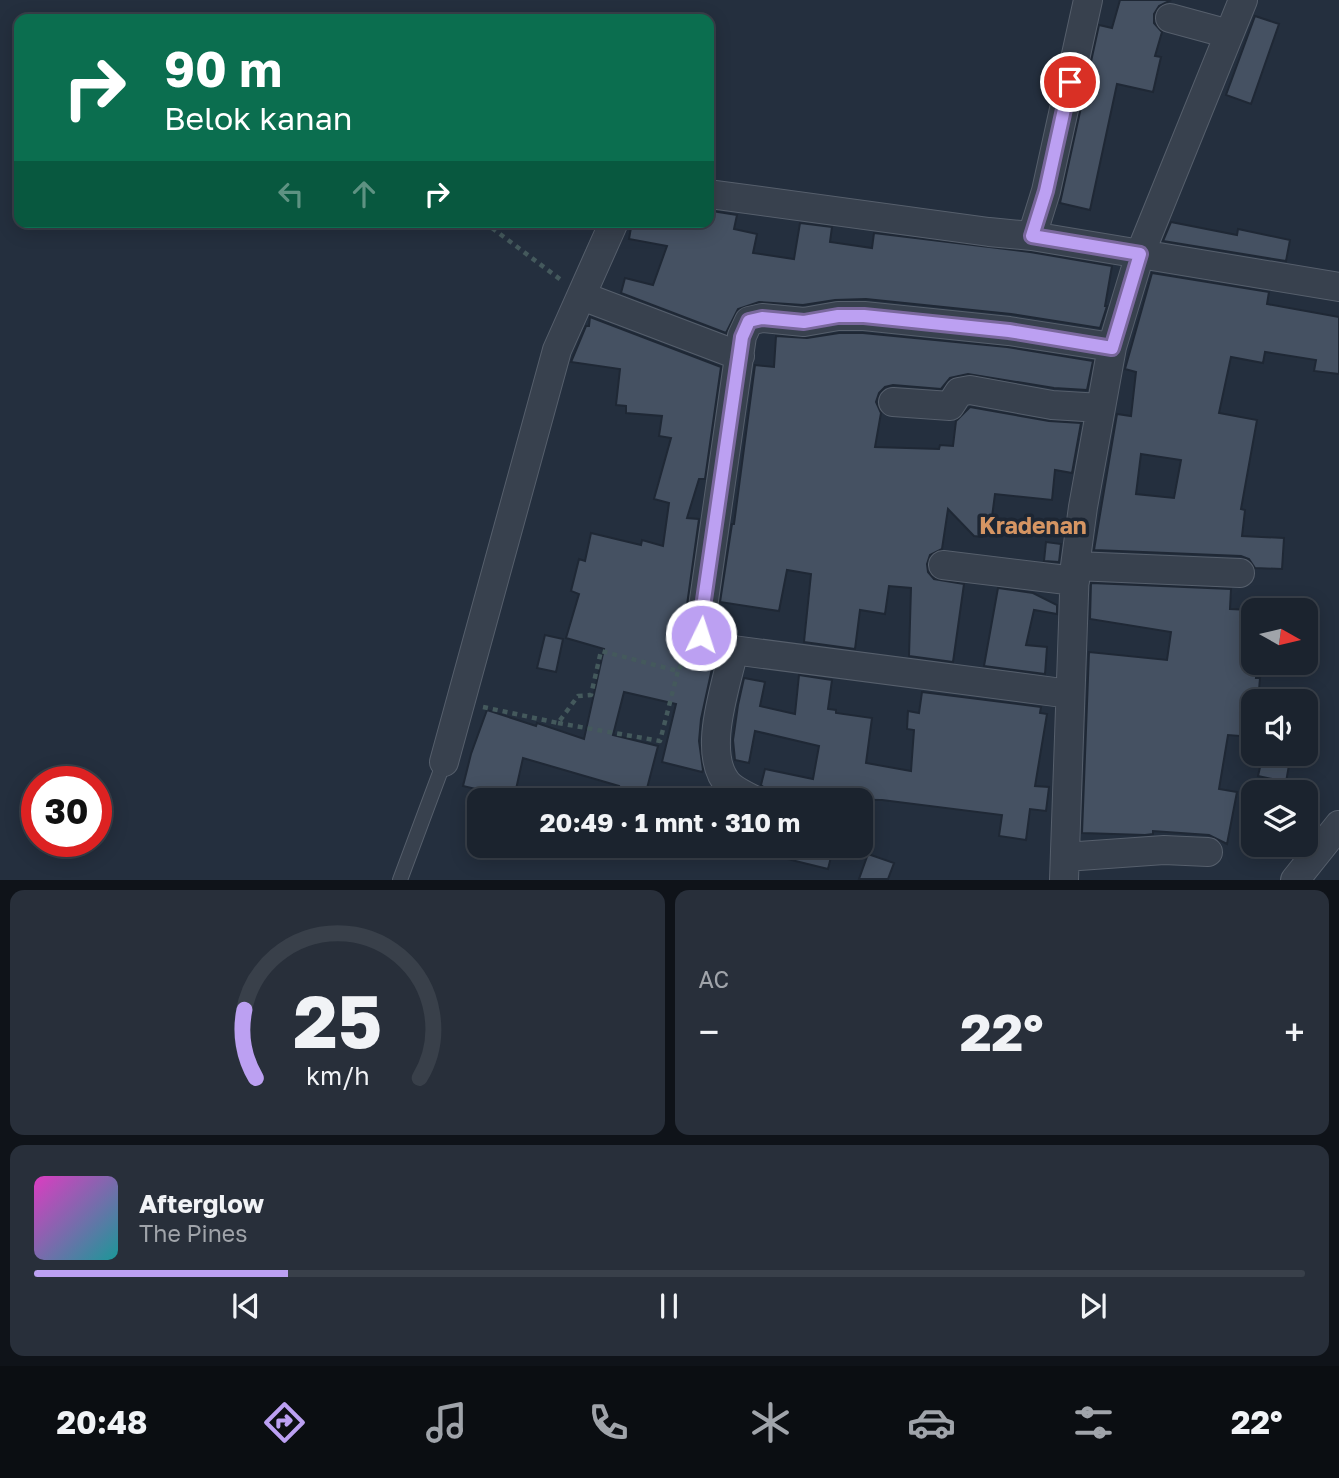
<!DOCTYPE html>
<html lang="id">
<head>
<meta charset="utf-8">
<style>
  :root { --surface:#1b232e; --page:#282f3a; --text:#f1f3f6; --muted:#a0a4aa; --line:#39404a; --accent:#bca0f2 }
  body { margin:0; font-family:"Golos Text",sans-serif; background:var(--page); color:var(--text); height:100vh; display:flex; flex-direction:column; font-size:26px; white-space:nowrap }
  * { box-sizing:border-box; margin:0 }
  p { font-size:23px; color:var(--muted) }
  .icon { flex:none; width:38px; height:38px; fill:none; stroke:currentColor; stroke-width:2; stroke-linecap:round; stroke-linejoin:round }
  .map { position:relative; height:880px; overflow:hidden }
  .panel { display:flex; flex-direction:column; gap:10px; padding:10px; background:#0f1319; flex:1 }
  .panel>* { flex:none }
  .top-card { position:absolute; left:14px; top:14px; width:700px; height:214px; border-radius:14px; box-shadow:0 4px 18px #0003,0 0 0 2px var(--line); background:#0b6e4f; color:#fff; overflow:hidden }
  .needle { width:46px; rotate:98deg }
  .tools { position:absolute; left:1241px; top:598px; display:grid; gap:14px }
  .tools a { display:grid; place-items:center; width:77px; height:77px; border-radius:14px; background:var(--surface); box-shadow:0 4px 18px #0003,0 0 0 2px var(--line); font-size:35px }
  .speed { position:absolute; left:21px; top:766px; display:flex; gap:14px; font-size:35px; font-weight:700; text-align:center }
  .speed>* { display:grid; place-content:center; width:91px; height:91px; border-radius:50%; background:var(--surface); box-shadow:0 4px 18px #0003,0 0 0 2px var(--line); line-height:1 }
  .speed .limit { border:10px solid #d22; background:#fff; color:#111 }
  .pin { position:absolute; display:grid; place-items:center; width:60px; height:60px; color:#fff; margin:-30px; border:4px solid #fff; border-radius:50%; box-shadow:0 2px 7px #0007 }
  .me { position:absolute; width:77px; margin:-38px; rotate:4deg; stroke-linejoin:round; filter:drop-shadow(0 0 5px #0008) }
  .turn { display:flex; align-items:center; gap:24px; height:147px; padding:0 35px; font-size:32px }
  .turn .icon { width:91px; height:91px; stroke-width:2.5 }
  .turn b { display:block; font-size:49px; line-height:60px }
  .lanes { display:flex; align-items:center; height:66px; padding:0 35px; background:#0003; justify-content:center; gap:35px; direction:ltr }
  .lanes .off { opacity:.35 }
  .big { font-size:52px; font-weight:700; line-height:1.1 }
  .panel .card { flex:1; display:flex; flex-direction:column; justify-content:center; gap:10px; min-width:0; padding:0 24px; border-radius:14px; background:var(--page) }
  .panel .dial { align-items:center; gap:0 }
  .dial svg { height:182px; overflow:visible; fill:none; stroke:var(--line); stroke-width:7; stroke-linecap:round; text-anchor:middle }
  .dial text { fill:var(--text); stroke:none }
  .song { display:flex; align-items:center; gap:21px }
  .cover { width:84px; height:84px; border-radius:10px; background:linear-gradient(135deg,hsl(310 70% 55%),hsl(180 70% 35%)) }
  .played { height:7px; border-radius:4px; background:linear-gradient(90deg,var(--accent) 20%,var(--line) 20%) }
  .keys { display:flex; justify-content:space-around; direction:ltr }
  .heat { display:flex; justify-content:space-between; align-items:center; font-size:38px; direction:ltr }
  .panel .tiles { flex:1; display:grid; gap:10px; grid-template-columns:1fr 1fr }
  .card:last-child { grid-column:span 2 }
  .trip { position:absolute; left:467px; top:788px; width:406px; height:70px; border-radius:14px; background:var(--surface); box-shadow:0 4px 18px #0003,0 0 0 2px var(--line); font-weight:700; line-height:70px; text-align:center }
  .tab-bar { display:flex; height:112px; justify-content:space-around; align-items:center; background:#0b0e12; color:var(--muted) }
  .tab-bar .icon { width:49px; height:49px }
  .tab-bar .current { color:var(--accent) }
  .tab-bar b { font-size:32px; color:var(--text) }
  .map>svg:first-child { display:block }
</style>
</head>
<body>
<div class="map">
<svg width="1339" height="880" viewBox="0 0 1339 880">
  <rect width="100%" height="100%" fill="#242f3e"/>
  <path fill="#455162" stroke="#1f2835" stroke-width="2" fill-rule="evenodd" d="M1120,0H1171L1159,6L1154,14V23L1162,32L1155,56L1161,57L1153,92L1117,84L1090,210L1060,203L1099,25L1112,28Z
    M1255,16L1279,24L1251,104L1226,95Z
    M712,211L737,215L734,229L757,234L753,253L794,259L800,223L832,227L830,242L872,248L874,233L1030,252L1112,266L1105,306H1107L1100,328L1011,314L866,299L835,300L803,305L759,302L738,309L726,333L621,293L625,278L653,285L667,246L629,239L632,222H709Z
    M1171,222L1237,235L1238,229L1290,240L1286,261L1163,241Z
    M1152,273L1269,292L1267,304L1339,317V374L1314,371L1316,360L1265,352L1263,363L1231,357L1219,413L1257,420L1241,509L1245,510L1242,536L1284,538L1282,569L1255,568L1249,559L1241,556L1094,550L1117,414L1131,416L1136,372L1125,369ZM1141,454L1181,460L1174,498L1136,494Z
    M590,317L721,367L705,479H699L687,518L699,519L686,612L684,635L679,653L713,664L701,719L699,741L703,770L702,772L662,762L676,704L624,692L613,735L658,746L644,800L617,795L619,786L523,758L514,798L463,786L471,754L487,710L536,726L537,723L584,739L604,649L566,638L579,594L571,591L579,559L585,561L591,533L641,545L642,540L663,546L669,503L654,499L671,438L659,436L662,416L626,413V406L616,405L620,369L571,362L586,326H589Z
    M839,333H863L1007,347L1093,361L1087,390L1054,388L968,374L950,378L941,389L893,385L885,387L879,393L876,402L881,413L875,447L939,449L940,445L953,446L956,421L970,407L1049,421L1081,423L1072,473L1055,470L1052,500L995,494L990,532L982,537L974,536L948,509L942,549L930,555L927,564L928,572L934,579L964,584L953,662L909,656L911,588L889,586L885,614L860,610L855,649L804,642L811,574L787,570L779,611L720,602L732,524H734L755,365L774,367L776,336L807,338Z
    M1046,542L1061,544L1059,562L1044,561Z
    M1091,583L1231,589L1230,609L1253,610V663H1257L1256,678H1260L1258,702H1253V712L1242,711L1240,736L1228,735L1219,789L1237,792L1227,844L1209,835L1153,831V834L1145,835L1082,833L1089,652L1167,660L1171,632L1090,619Z
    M998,588L1033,593L1057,605V614L1034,610L1026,645L1047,647L1045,674L984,666Z
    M545,635L563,639L556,672L537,668Z
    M799,675L832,680L828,709L836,710V713L872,718L866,763L911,771L914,730L907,729L908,711L919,713L922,692L1041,707L1040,713L1047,714L1035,786L1049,787L1046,811L1030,809L1026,840L999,836L1002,815L882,800L771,799L768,791L761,785L765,769L813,779L819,746L755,731L749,763L735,760L733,740L738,705L744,678L765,682L760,706L795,714Z
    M1263,754H1291L1286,782L1258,776Z
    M760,845H834L828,869L759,852Z
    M868,854L894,863L888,879H859Z"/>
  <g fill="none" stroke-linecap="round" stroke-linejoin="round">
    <g stroke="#565f6c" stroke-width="16">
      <path id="service" d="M400,880L444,762"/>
    </g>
    <g stroke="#565f6c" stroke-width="30">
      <path id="minor" d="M1170,18L1229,34
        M709,194L989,232L1032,236L1046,191L1088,0
        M1032,236L1339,287
        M582,296L740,356
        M893,402L950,406L959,392L970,390L1052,405L1101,408
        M943,565L1075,581
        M1075,566L1240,573
        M734,650C726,686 700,757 730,786C737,792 746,796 754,800
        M1070,694L718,648L708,644L701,635L702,614L742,336L749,321L762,318L804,322L838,316H864L1009,331L1112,347
        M444,762L557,350L614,222
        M1065,857L1164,850L1208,852
        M1064,880L1075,566L1083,507L1112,347L1140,254L1243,0
        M1295,880L1339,825"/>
    </g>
    <path stroke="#44595c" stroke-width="4.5" stroke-dasharray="5 5" stroke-linecap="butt" d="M484,222L561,280
      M483,707L558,723L578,696L591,695L601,651L678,671L686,656
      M558,723L660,741L678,671"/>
    <use href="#service" stroke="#38414e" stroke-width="14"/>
    <use href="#minor" stroke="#38414e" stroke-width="28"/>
  </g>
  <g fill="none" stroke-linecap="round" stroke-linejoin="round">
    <g stroke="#7a689d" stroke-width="18">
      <path id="route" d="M701,635L702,614L742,337L749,321L762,318L804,322L838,316H864L1009,331L1112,348L1140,254L1032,236L1046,191L1070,82"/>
    </g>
    <use href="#route" stroke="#bca0f2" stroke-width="12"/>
  </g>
  <g text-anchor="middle" stroke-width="7" stroke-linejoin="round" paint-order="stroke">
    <g font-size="23" font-weight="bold" fill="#d59563" stroke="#1d2633">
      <text x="1033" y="534">Kradenan</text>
    </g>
  </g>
</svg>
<div class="tools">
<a><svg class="needle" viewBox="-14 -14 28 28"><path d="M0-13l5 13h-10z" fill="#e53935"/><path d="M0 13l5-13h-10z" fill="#a0a4aa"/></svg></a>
<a><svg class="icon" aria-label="sound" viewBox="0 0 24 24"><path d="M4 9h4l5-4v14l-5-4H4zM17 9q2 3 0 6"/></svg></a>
<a><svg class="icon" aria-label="layers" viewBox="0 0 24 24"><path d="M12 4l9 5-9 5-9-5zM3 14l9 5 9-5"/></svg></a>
</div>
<div class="speed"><div class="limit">30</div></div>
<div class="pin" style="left:1070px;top:82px;background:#d93025"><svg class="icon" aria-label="arrive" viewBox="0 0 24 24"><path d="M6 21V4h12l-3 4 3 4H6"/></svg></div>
<svg class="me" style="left:701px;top:635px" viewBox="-20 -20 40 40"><circle r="17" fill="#bca0f2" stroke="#fff" stroke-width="3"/><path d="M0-11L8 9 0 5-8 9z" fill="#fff"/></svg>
<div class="trip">20:49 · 1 mnt · 310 m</div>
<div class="top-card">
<div class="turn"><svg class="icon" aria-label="right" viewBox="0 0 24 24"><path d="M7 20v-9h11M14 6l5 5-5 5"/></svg><div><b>90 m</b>Belok kanan</div></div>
<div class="lanes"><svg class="icon off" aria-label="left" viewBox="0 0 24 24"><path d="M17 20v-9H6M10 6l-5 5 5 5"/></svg><svg class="icon off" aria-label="ahead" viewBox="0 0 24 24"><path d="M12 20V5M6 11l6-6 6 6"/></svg><svg class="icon" aria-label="right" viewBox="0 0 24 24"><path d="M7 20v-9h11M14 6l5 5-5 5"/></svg></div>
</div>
</div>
<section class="panel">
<div class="tiles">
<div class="card dial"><svg viewBox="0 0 100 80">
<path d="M14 69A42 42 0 1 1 86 69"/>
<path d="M14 69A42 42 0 0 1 9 39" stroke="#bca0f2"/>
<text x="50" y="56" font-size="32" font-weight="700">25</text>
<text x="50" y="72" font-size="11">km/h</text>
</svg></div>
<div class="card"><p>AC</p>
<div class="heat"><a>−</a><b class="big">22°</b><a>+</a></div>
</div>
<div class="card">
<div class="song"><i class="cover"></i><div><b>Afterglow</b><p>The Pines</p></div></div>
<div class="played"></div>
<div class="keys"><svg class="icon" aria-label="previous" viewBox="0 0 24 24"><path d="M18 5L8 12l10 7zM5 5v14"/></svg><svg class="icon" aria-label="pause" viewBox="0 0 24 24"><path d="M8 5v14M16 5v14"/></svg><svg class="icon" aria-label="next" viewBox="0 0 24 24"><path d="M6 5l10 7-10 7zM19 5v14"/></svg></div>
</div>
</div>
</section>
<nav class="tab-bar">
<b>20:48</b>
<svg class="icon current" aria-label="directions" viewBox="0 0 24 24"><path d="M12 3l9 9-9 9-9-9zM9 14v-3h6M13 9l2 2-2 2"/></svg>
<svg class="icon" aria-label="music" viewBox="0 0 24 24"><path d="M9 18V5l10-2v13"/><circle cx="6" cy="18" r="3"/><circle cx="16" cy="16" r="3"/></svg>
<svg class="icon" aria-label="phone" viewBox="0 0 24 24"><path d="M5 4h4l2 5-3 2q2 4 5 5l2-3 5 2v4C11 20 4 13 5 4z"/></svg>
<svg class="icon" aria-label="climate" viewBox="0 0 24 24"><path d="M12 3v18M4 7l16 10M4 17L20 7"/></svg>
<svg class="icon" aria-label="car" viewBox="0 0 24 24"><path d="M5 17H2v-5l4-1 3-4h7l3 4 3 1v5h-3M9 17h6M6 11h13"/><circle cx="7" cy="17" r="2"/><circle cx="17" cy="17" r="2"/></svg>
<svg class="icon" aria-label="filters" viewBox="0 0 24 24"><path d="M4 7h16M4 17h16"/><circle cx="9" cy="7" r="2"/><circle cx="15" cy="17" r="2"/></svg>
<b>22°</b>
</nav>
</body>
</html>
